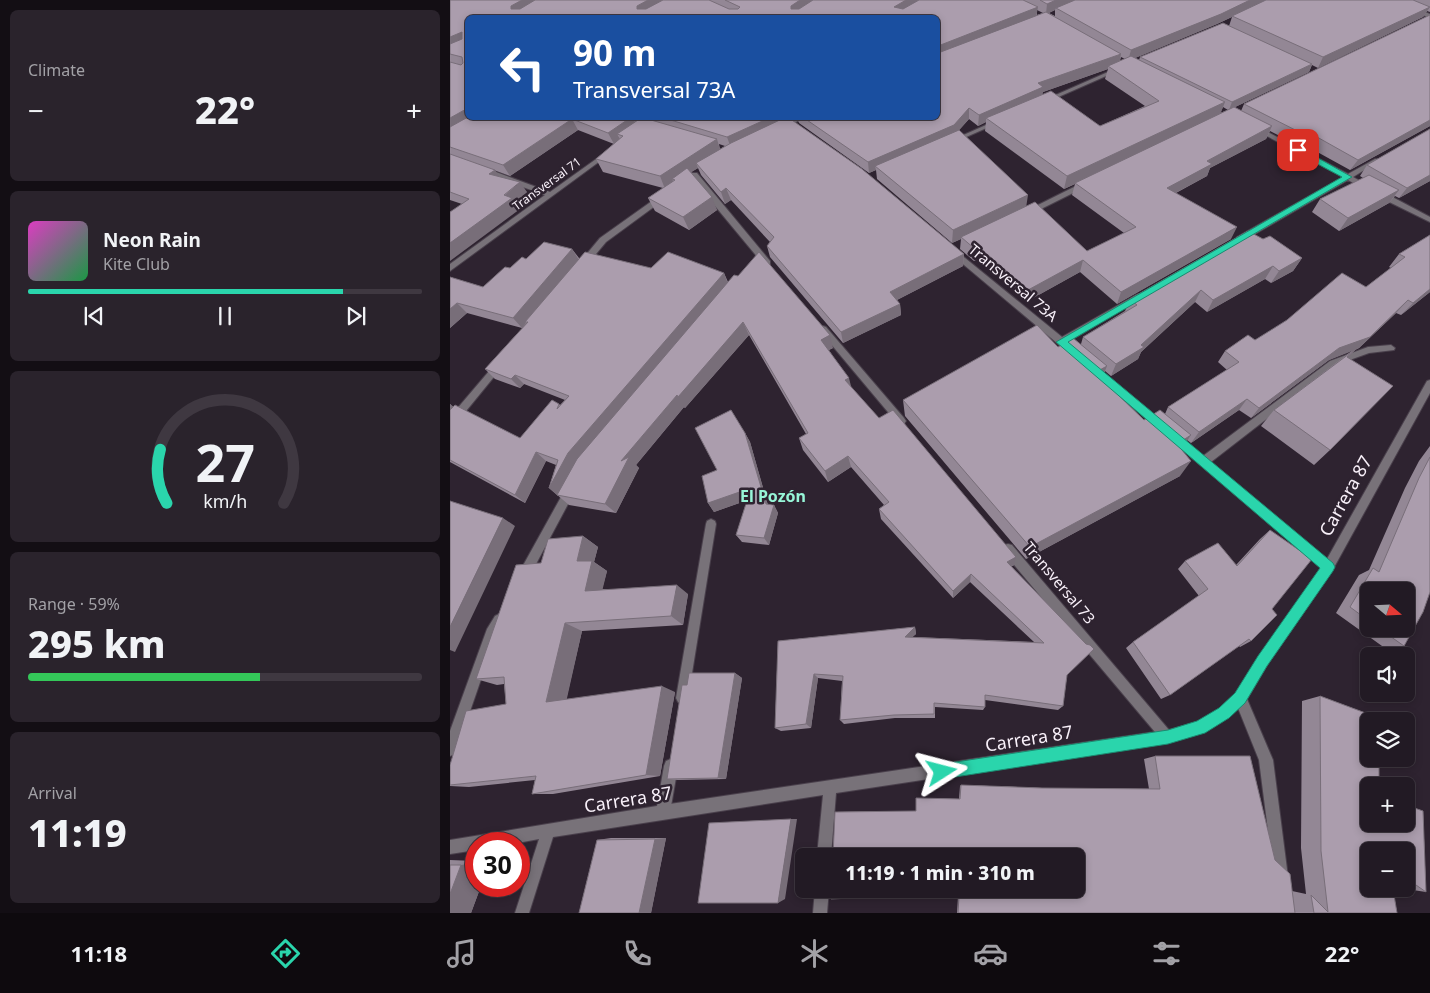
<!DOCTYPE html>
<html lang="en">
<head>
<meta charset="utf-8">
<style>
  :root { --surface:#221a24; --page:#2a232c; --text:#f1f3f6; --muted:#a2a1a6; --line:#3f3841; --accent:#2ad5ac }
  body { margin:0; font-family:"Noto Sans",sans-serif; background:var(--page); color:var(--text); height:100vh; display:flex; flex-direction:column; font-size:19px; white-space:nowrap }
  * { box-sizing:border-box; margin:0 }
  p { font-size:16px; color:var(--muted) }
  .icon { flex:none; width:28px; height:28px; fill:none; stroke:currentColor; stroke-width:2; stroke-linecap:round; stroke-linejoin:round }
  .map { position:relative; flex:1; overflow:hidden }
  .drawer { display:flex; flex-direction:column; gap:10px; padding:10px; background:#130e14; width:450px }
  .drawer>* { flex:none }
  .hud { position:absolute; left:15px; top:15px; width:475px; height:105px; border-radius:8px; box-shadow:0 2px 8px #0003,0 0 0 1px var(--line); background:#1a4fa0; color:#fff; overflow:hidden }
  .needle { width:32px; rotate:109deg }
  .buttons { position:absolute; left:910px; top:582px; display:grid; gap:10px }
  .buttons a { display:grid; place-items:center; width:55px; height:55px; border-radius:8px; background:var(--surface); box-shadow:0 2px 8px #0003,0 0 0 1px var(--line); font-size:25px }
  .speed { position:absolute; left:15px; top:832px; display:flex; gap:10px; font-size:25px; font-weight:700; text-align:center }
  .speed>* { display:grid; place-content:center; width:65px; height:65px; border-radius:50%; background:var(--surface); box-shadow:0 2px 8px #0003,0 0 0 1px var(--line); line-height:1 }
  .speed .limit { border:8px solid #d22; background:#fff; color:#111 }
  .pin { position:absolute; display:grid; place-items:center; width:42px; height:42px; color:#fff; margin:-21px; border-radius:10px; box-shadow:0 2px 8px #0006 }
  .me { position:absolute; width:55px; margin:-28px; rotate:81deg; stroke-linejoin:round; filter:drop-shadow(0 0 4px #0008) }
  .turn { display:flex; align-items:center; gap:18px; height:105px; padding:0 25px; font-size:22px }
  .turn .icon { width:65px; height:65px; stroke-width:2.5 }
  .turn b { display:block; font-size:35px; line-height:42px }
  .big { font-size:38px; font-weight:800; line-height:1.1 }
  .drawer .widget { flex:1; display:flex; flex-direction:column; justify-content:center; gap:8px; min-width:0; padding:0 18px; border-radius:8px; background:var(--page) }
  .drawer .dial { align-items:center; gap:0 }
  .dial svg { height:130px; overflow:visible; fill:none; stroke:var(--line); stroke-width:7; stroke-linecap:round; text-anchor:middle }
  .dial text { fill:var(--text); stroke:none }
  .song { display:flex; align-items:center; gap:15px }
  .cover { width:60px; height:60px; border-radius:8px; background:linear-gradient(135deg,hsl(310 70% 55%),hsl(140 70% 35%)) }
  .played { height:5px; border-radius:2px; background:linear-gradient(90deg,var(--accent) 80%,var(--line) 80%) }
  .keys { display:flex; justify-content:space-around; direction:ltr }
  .heat { display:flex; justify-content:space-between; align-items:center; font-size:28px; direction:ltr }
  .charge { height:8px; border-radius:4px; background:linear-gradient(90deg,#34c759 59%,var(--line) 0) }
  .trip { position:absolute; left:345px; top:848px; width:290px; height:50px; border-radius:8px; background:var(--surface); box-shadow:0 2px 8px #0003,0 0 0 1px var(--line); font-weight:800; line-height:50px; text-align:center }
  .dock { display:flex; height:80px; justify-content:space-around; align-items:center; background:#0e0a0e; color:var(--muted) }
  .dock .icon { width:35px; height:35px }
  .dock .current { color:var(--accent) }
  .dock b { font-size:22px; color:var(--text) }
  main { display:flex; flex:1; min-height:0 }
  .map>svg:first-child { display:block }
</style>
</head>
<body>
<main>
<section class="drawer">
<div class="widget"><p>Climate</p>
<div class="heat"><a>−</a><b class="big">22°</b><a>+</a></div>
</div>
<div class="widget">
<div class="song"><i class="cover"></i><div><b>Neon Rain</b><p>Kite Club</p></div></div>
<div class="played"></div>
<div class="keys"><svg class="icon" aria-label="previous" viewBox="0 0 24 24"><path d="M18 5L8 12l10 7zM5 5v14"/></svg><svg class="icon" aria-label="pause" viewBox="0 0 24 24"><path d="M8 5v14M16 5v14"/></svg><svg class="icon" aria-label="next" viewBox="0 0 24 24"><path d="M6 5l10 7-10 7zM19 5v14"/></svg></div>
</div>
<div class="widget dial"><svg viewBox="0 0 100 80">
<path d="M14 69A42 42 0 1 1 86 69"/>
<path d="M14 69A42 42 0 0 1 10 36" stroke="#2ad5ac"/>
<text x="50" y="56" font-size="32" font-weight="700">27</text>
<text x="50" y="72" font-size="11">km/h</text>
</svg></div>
<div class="widget"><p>Range · 59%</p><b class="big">295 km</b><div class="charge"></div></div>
<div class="widget"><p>Arrival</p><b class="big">11:19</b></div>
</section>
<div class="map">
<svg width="980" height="913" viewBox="0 0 980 913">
  <rect width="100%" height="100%" fill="#2e2330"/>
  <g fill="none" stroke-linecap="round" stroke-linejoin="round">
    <g stroke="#4a404c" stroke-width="2">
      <path id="service" d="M261,519L265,521L266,524L238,698L236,702L232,704L228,702L226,698L256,524L257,521Z
        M221,759L226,761L228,766L220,812L218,817L213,819L208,817L206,812L214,766L216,761Z"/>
    </g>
    <g stroke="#4a404c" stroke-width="2">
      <path id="minor" d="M936,0H944L980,14V18Z
        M667,68L672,69L597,102L592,101Z
        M347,118H354L334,128L329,127Z
        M545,121L550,122L505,142L500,141Z
        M804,127H808L898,174L925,159H929V161L903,177L921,187L920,189H914L898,180L793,241H787V237L893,177L804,129Z
        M156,152L161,153L0,271V264L95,195L34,173V169H38L100,192Z
        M241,173H247L320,261V265H314L241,177Z
        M632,183H638L639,185L581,214H575L574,212Z
        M927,192H933L980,217V222L927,196Z
        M209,196H212L216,198L156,242L136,266H130V262L150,238Z
        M504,249L612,337L686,295L689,294L693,297L618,342L627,352L623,355L620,354L501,254L500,252Z
        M373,326L376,327L454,418L456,421L454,424H448L370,331L369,329L370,327Z
        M941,345L945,348L944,350L919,353L886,365L761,462L877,559L977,381L980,380V393L882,571L817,665L797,699L823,760L838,877L836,882L831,884L826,882L824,877L809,760L788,708C765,730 746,735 717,743L386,793L381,856H367L373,795L103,837L79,913H65L89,839L62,844H26V850L0,854V840L213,805L705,732L554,553L553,549L554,545L558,544L562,545L719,730L747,722L770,709L786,694L809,657L871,568L721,440L719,437L721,434H727L753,456L880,361L918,347Z
        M49,361L52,363L54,365L52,367L3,427L0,428V417L46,363Z
        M644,365L712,421L714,424L712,427H706L641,372L639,369Z
        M120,486L124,488L125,491L78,579L74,580L70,579L68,575L70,571L116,488Z
        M49,614L53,616L55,620L46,636L7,749L5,754L0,756V731L37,629L45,616Z
        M365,889H379L377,913H363Z"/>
    </g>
    <use href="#service" fill="#787279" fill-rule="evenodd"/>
    <use href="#minor" fill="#787279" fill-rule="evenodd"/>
  </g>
  <path fill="#938795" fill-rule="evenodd" d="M0,0H980V12L977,11L973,17L868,68L862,65L859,72L785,107L791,111L794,104L980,15V126L900,170L860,148L857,150L820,131L816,139L760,168L757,176L726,193L781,239L667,304L630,272L576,302L529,258L524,261L510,249L511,239L502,243L427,179L426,170L419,173L349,123L347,118H488L18,18V118H201L199,119L203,120L202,118H344L341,119L514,254L513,266L447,300L450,304L451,315L393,343L320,257L317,246L320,242L281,200L275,204L251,175L248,168L241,172L267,210L239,230L205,211L198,198L213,188L153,172L146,159L164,144L128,130L60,176L41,169L49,177L77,192L66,202L70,209L12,204L0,200ZM587,10L593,13L587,15ZM605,10V16L599,13ZM782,17L779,26L690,57L689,60L685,58L767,24ZM671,57L675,59L670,61ZM658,69L655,79L695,106L650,126L592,94L593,92ZM773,107L778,110L770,113ZM519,119L528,126L536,122L535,131L614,189L625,184L622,195L674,233L637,251L576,206L509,130ZM269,144L275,146L270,149Z
    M980,129V181L949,198L945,196L939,203L889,231L862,212L870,199L913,178L910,176L917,165Z
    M980,235V292L951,315L946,313L909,348L905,350L898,357L880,450L864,465L811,426L824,410L903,350L879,360L801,418L789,410L741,443L737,440L731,449L730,476L576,559L455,416L453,400L631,344L633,337L675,311L680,299L813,239L852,258L843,271L821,283L815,279L757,312L745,302L691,352L688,359L661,376L655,371L653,377L659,382L658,385L694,420L715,414L718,407L777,370L768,362L775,351L805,340L916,287L941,268L939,267L949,254Z
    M122,249L129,258L201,268L274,273L278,282L383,348L379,350L401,388L564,565L561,567L617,675L613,706L608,710L535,700V707L533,710L485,707V718H445L394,724L390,720L392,681L368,678L361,728L331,731L325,728L328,641L465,627L466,634L462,637L584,642L520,582L503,598L431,519L429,509L434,505L401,467L378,482L353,450L349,438L356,434L299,335L235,408L234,407L186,465L189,468L166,513L119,505L99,488L106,465L96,461L75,503L0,462V404L3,407L70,438L109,404L110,405L115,400L74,384L70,388L45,379L35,369L77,323L72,328L17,313L0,328V277L33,287L60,268L76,259Z
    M295,433L300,442L318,505H324L328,513L319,545L292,542L286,535L298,500L264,512L258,503L267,470Z
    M980,446V592L954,646L939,651L886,613L909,575L919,570L955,488L969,461ZM919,591L956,629H919Z
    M820,530L822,609L801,641L790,647L789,646L720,695L711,699L676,648L683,642L749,596L728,569L735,561L786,565L810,539Z
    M133,536L148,547L144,562L157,571L152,589L238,594L233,625L132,631L116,700L225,692L210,776L103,794H82L85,780L19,787L0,786V765L56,704L54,684L47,685L26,679L91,563Z
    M285,673L292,678L276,779L228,780L217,779Z
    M870,696L929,718V721H919V759H929V786H919V824H956V805L973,811L976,892L956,889V851H919V889H943L947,913H507L508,896L461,895L381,899V889H626V856H383L385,812L466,811V798L509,799L510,786L511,785L592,788L699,789L694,759L705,756H800L825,860L840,874L842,891L856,894L851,848L852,701Z
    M161,838H216L201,913H129L147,840Z
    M0,860L26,861V886H31L21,913H0Z"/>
  <path fill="#786e79" d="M72,0H95L67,16L61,9V6Z
    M198,0H222L191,18L187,9V6Z
    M350,0H366L343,16L341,9V6Z
    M456,0H473L444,18V7Z
    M606,0H631L606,8L605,10L596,14L597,4Z
    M800,0H817L767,24L678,61L681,50Z
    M588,7L586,18L488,56V46Z
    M980,7L973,17L868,68L873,57Z
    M12,32L18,41L0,51V37Z
    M671,54L669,65L658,66V69L593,92L592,98L536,118V122L528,126L529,115L588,83Z
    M862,64L859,72L779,110L782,102Z
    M775,102L770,115L625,183V184L614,189L617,176Z
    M18,108V118L0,134V118Z
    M519,108V119L504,136L425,166L426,170L419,173L418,162Z
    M180,118H183L187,127L173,136L167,134L170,139L164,144L158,133Z
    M319,118H344L281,148L277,137Z
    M122,119L128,130L60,176L53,165Z
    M980,120V126L900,170L908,160Z
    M822,126L816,139L760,168L757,176L712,200L717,188L757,161Z
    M867,137L860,148L857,150L863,139Z
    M267,139L271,153L246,163L248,168L226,182L225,180L222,179L224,183L215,189L210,176Z
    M45,170L52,181L39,174Z
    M980,175V181L949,198L957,188Z
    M70,182L77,192L66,202L70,209L0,261V243Z
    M276,188L281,200L275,204L271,192Z
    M949,190L939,203L889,231L898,218Z
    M578,195L576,208L511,237V239L502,243L503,230Z
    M262,197L267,210L239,230L233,217Z
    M787,227L781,239L667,304L671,292Z
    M529,247V258L524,261L525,249Z
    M122,249L129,260L75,322L76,323L72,328L63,318Z
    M514,254L513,266L441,303L440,292Z
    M852,258L843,271L821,283L829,271Z
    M633,260L630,272L576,302L578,290Z
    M823,266L815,279L757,312L763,300Z
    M274,273L278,284L128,462L108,496L99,488L118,453Z
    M980,289V292L951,315L963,303Z
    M751,290L745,302L691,352L688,359L661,376L666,364L691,345Z
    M958,300L946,313L909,348L905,350L891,365L897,357L905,350L879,360L801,418L809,408L889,348Z
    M7,303L17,313L0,328V309Z
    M450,304L451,315L393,343L391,332Z
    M293,322L299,335L235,408L234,407L186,465L189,468L166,513L155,504L171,461L227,395Z
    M380,335L383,348L374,352L371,340Z
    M657,366L650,383L646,372Z
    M65,375L74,384L70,388L61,379Z
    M399,378L402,390L395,380Z
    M797,399L789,410L741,443L749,432Z
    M0,404L5,408L0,415Z
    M295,433L300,442L320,513L316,504Z
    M741,435L730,451L727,444Z
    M86,452L96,461L75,503L65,495Z
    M398,456L401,467L378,482L375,471Z
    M741,461L730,476L576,559L580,547Z
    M301,488L306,497L264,512L258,503Z
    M324,505L328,513L319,545L314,538Z
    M53,518L65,526L5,652L0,650V627Z
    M133,536L148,547L144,562L157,571L150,600L135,591L127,561Z
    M566,557L564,565L555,570L557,562Z
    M521,574L520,582L503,598V591Z
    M227,585L238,594L233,625L221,616Z
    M115,623L132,631L115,707L96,702Z
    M465,627L466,634L456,643L455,637Z
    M285,673L292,678L276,779L268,778Z
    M364,674L368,678L361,728L356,724Z
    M212,686L225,692L210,776L196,775Z
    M341,819H347L335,899L328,903Z
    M216,838L201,913H189L205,839Z
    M26,863V886H31L21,913H0V894L11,865Z"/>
  <path fill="#ab9dad" stroke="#786e79" d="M0,0H72L61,6V9H70L85,0H198L187,6V9H196L213,0H259L279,9H288L290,7L275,0H350L341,6V9H349L363,0H456L444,7L453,9L469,0H573L588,7L488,46V18H18V108L0,118V62L11,65L13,63L12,57L0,54V44L12,39V32L0,37Z
    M590,0H606L597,4Z
    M625,0H800L771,14L681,50L606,8Z
    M816,0H963L980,7L873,57L782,16Z
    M596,12L671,54L588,83L593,87L529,115L519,108L504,125L418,162L354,118H488V53Z
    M980,15V120L908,160L867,137L863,139L794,104Z
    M773,23L862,64L782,102L690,57Z
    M681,56L775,102L617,176L536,118L601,91L650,126L709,101L658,66Z
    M784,107L822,126L757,161L762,164L717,188L787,227L671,292L633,260L578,290L529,247L525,249L511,237L585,202L637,251L686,227L625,183Z
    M18,117V118H180L158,133L122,119L53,165L0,147V127Z
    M191,118H194L267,139L210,176L146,159L173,136L167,134Z
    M214,118H319L277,137Z
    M334,118H339L412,169L514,254L440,292L450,304L391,332L317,246L324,237L276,188L271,192L246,163L281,143Z
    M980,129V175L957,188L917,165Z
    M509,130L578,195L503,230L425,166Z
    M0,154L45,170L39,174L70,182L54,195L62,198L0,243V212L19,199L0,192Z
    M237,168L262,197L233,217L198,198L225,180L222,179Z
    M919,175L949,190L898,218L870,199Z
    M798,231L813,239L820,236L852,258L829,271L823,266L763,300L751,290L691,345L694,347L666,364L633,337L687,305L680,299Z
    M980,235V289L963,303L958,300L920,337L889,348L809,408L797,399L749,432L718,407L789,362L775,351L798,335L805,340L837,320L892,273L916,287L955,257L949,254Z
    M94,242L122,249L63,318L7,303L0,309V277L33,287L55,267L60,268L72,257L76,259Z
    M135,252L201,268L218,252L274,273L118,453L99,488L108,460L86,452L65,495L0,460V410L5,405L70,438L102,400L109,404L107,409L119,396L65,375L61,379L35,369L78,322H75Z
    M309,252L380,335L371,340L399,378L395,380L429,418L443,410L566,557L557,562L636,644L640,645L644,649L617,675L613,706L535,695V707L484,703V714L444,715L390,720L393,676L364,674L356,724L325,728L328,641L465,627L455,637L594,643L521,574L503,591L429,509L439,502L398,456L375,471L349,438L358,433L293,322L228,397L227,395L171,461L179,457L155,504L107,495L127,459L284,275L288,276Z
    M587,325L608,347L623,338L657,366L646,372L659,382L657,384L694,420L710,410L741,435L727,444L741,461L580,547L453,400Z
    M907,348L897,357L943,386L880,450L824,410Z
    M281,410L295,433L316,504L324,505L314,538L286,535L301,488L258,503L252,476L267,470L245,428Z
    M980,457V592L973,612L954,646L930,629H956V591H919V621L900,607L923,568L929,572L969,478Z
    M0,501L53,518L0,627Z
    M820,530L862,559L822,609L827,615L801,641L799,639L720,695L683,642L758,589L735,561L768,543L787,566Z
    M133,536L127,561H142L135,591L227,585L221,616L115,623L96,702L212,686L196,775L82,794L86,776L0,785V765L16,711L56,704L54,677L26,679L66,565L91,563L98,539Z
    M239,673H285L268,778L217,779L232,685H237Z
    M870,696L929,718V721H919V759H929V786H919V824H956V805L973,811L976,892L956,878V851H919V889H943L947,913H864L861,895L878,912L871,851Z
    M705,756H800L825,860L840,874L845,913H508L509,896L461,895L381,899V889H626V856H383L385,812L466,811V798L510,799L511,785L592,788L710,789Z
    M341,819L328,903H248L259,823Z
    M205,839L189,913H129L147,840Z
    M0,865H11L0,894Z"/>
  <path fill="#2ad5ac" stroke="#1b8a70" d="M845,148H850L902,177L618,342L883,563L885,567L883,571L817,666L795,703L779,718L755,733L718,744L492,779L487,777L485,772L487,766L492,764L718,730L747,721L769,708L785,693L808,656L870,568L606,342L892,177L845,152Z"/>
  <g text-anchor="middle" stroke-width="5" stroke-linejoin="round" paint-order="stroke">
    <g font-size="12" fill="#f8f0f9" stroke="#2e2330">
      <text transform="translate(97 184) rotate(-36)" y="4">Transversal 71</text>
    </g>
    <g font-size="15" fill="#f8f0f9" stroke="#2e2330">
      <text transform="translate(563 283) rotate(40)" y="5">Transversal 73A</text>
      <text transform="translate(609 583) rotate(50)" y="5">Transversal 73</text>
    </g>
    <g font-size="16" font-weight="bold" fill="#97f6d8" stroke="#2e2330">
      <text x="323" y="502">El Pozón</text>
    </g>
    <g font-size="18" fill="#f8f0f9" stroke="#2e2330">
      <text transform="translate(896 496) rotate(-61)" y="6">Carrera 87</text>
      <text transform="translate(579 739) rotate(-9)" y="6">Carrera 87</text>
      <text transform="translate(178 800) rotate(-9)" y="6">Carrera 87</text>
    </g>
  </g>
</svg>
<div class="buttons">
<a><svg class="needle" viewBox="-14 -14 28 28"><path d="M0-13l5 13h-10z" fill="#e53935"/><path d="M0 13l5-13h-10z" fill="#a2a1a6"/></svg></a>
<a><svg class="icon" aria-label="sound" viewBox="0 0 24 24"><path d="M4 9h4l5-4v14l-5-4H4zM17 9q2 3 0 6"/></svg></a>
<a><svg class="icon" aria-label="layers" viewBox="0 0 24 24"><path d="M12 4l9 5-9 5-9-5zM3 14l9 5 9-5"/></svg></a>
<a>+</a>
<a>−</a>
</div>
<div class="speed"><div class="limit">30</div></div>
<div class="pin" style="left:848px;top:150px;background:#d93025"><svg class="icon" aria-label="arrive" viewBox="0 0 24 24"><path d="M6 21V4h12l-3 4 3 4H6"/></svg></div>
<svg class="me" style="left:492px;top:772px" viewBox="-20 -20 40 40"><path d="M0-17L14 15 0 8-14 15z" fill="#2ad5ac" stroke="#fff" stroke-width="4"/></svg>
<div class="trip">11:19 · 1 min · 310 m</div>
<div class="hud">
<div class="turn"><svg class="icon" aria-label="left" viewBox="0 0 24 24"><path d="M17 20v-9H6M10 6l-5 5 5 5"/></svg><div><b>90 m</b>Transversal 73A</div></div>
</div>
</div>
</main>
<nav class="dock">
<b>11:18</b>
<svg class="icon current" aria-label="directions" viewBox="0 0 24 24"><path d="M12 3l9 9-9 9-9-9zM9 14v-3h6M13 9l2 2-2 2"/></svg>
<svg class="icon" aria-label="music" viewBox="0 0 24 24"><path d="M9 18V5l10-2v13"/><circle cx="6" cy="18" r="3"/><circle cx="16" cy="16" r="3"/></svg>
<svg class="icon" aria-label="phone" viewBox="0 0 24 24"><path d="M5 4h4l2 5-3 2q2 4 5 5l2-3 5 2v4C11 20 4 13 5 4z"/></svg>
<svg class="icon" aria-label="climate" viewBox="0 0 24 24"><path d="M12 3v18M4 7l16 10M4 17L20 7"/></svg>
<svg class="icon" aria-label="car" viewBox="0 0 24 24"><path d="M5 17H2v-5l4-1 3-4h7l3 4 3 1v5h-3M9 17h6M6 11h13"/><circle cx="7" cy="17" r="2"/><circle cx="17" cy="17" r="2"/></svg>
<svg class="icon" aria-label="filters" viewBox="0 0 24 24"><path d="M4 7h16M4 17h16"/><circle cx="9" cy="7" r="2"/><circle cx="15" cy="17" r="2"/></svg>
<b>22°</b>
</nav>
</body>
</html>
